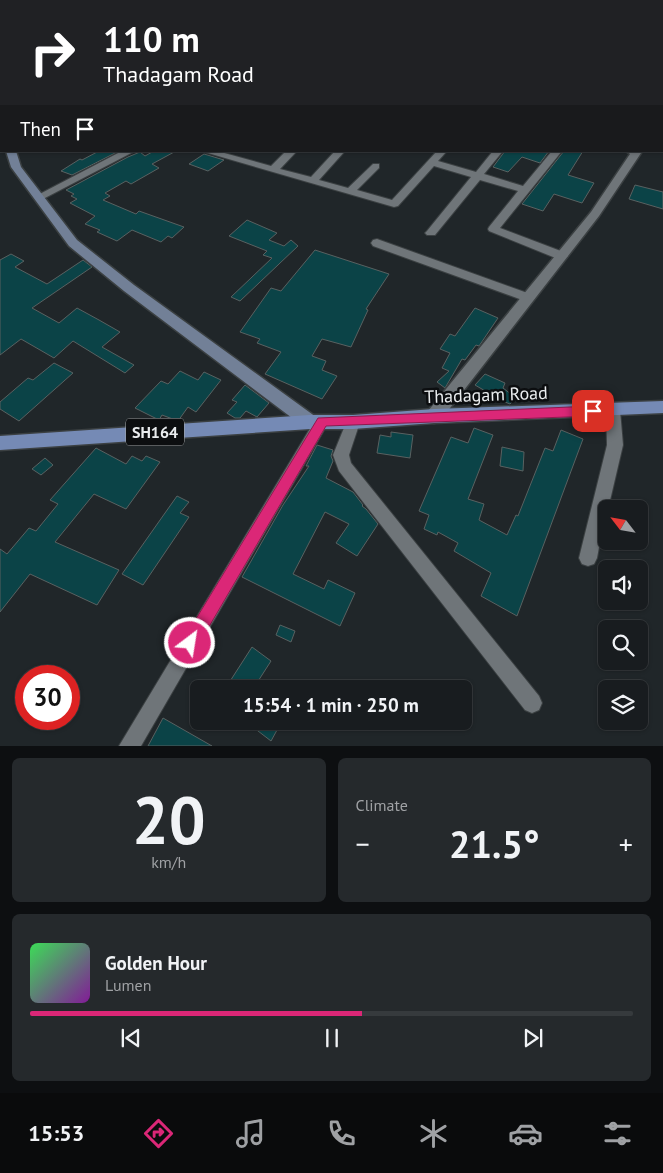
<!DOCTYPE html>
<html lang="en">
<head>
<meta charset="utf-8">
<style>
  :root { --surface:#181c1f; --page:#25292c; --text:#f1f3f6; --muted:#9fa1a4; --line:#363a3d; --accent:#db2777 }
  body { margin:0; font-family:"PT Sans",sans-serif; background:var(--page); color:var(--text); height:100vh; display:flex; flex-direction:column; font-size:19px; white-space:nowrap }
  * { box-sizing:border-box; margin:0 }
  p { font-size:16px; color:var(--muted) }
  .icon { flex:none; width:28px; height:28px; fill:none; stroke:currentColor; stroke-width:2; stroke-linecap:round; stroke-linejoin:round }
  .map { position:relative; height:746px; overflow:hidden }
  .side { display:flex; flex-direction:column; gap:12px; padding:12px; background:#0d0f11; flex:1 }
  .side>* { flex:none }
  .banner { position:absolute; left:0px; top:0px; width:664px; height:152px; box-shadow:0 1px 4px #0004,0 0 0 1px var(--line); background:#202124; color:#fff; overflow:hidden }
  .needle { width:32px; rotate:301deg }
  .buttons { position:absolute; left:598px; top:500px; display:grid; gap:10px }
  .buttons a { display:grid; place-items:center; width:50px; height:50px; border-radius:8px; background:var(--surface); box-shadow:0 1px 4px #0004,0 0 0 1px var(--line); font-size:25px }
  .speed { position:absolute; left:15px; top:665px; display:flex; gap:10px; font-size:25px; font-weight:700; text-align:center }
  .speed>* { display:grid; place-content:center; width:65px; height:65px; border-radius:50%; background:var(--surface); box-shadow:0 1px 4px #0004,0 0 0 1px var(--line); line-height:1 }
  .speed .limit { border:8px solid #d22; background:#fff; color:#111 }
  .pin { position:absolute; display:grid; place-items:center; width:42px; height:42px; color:#fff; margin:-21px; border-radius:10px; box-shadow:0 2px 8px #0006 }
  .me { position:absolute; width:55px; margin:-28px; rotate:31deg; stroke-linejoin:round; filter:drop-shadow(0 0 4px #0008) }
  .turn { display:flex; align-items:center; gap:18px; height:105px; padding:0 20px; font-size:22px }
  .turn .icon { width:65px; height:65px; stroke-width:2.5 }
  .turn b { display:block; font-size:35px; line-height:42px }
  .then { display:flex; align-items:center; height:48px; padding:0 20px; background:#0003; gap:10px; font-size:19px }
  .big { font-size:38px; font-weight:700; line-height:1.1 }
  .side .card { flex:1; display:flex; flex-direction:column; justify-content:center; gap:8px; min-width:0; padding:0 18px; border-radius:8px; background:var(--page) }
  .side .dial { align-items:center; gap:0 }
  .dial b { font-size:65px; line-height:1 }
  .song { display:flex; align-items:center; gap:15px }
  .cover { width:60px; height:60px; border-radius:8px; background:linear-gradient(135deg,hsl(130 70% 55%),hsl(290 70% 35%)) }
  .played { height:5px; border-radius:2px; background:linear-gradient(90deg,var(--accent) 55%,var(--line) 55%) }
  .keys { display:flex; justify-content:space-around; direction:ltr }
  .heat { display:flex; justify-content:space-between; align-items:center; font-size:28px; direction:ltr }
  .side .tiles { flex:1; display:grid; gap:12px; grid-template-columns:1fr 1fr }
  .card:last-child { grid-column:span 2 }
  .trip { position:absolute; left:190px; top:680px; width:282px; height:50px; border-radius:8px; background:var(--surface); box-shadow:0 1px 4px #0004,0 0 0 1px var(--line); font-weight:700; line-height:50px; text-align:center }
  .tabs { display:flex; height:80px; justify-content:space-around; align-items:center; background:#0a0b0c; color:var(--muted) }
  .tabs .icon { width:35px; height:35px }
  .tabs .selected { color:var(--accent) }
  .tabs b { font-size:22px; color:var(--text) }
  .map>svg:first-child { display:block }
</style>
</head>
<body>
<div class="map">
<svg width="663" height="746" viewBox="0 0 663 746">
  <rect width="100%" height="100%" fill="#202629"/>
  <path fill="#0b4347" stroke="#596161" d="M99,151L117,152L72,175L61,171L80,159L82,160Z
    M154,151H176L152,164L159,168L131,184L126,181L105,193L110,196L103,200L136,214L139,211L184,227L172,238L168,236L161,242L132,230L117,241L97,232L100,230L85,224L95,216L70,203L77,199L71,196L74,194L66,190L128,157L140,152L145,156Z
    M505,151H549L540,163L522,157L508,172L493,167Z
    M564,151H583L568,175L594,183L582,203L554,194L543,211L522,204Z
    M204,154L224,160L208,171L189,164Z
    M635,185L663,192V209L629,199Z
    M247,220L277,233L269,240L284,246L291,240L298,246L240,301L231,297L272,258L263,255L267,251L229,236Z
    M315,250L389,274L366,309L368,310L351,347L322,339L312,356L326,361L322,370L337,376L322,399L265,374L281,352L257,343L260,339L240,332L271,288L281,291Z
    M11,254L24,261L15,267L47,284L83,260L92,267L32,308L59,323L77,308L99,320L120,332L102,347L134,365L125,373L73,341L54,358L21,339L0,355V260Z
    M475,308L498,318L479,346L476,345L465,360L462,359L445,388L437,382L449,371L442,368L450,353L440,349L450,334L455,336Z
    M54,363L73,373L19,421L0,409V402L28,378L33,380Z
    M180,371L198,380L204,372L221,380L196,412L188,407L178,421L162,415L159,420L135,408L161,381L168,384Z
    M485,374L505,383L503,388L516,398L510,404L485,394L487,392L475,385Z
    M245,385L269,403L257,417L246,411L240,418H235L227,413L237,402L232,400Z
    M474,428L493,435L468,499L484,504L479,520L507,535L516,515L518,516L545,448L553,451L561,430L583,439L517,616L481,596L491,573L454,551L458,543L438,532L437,535L424,529L429,515L419,511L451,437L468,443Z
    M391,432L413,435L410,458L377,453L380,435L391,437Z
    M317,445L333,450L331,456L333,461L326,478L353,492L363,505L362,506L366,509L378,524L357,556L336,543L349,524L325,512L293,574L324,589L328,580L355,593L340,626L242,577L283,505L309,466H306Z
    M502,447L524,452L523,471L500,466Z
    M96,448L126,464L132,456L142,461L146,456L160,462L126,509L94,494L55,542L119,570L97,605L30,574L0,612V549L7,554L29,528L36,531L58,504L50,500Z
    M45,458L53,465L41,475L32,469Z
    M177,496L189,502L180,513L189,517L143,585L122,574Z
    M280,625L295,631L291,642L276,635Z
    M252,647L271,661L253,689H225Z
    M163,718L212,746H148Z
    M245,721H282L271,741Z"/>
  <g fill="none" stroke-linecap="round" stroke-linejoin="round">
    <g stroke="#3b4042" stroke-width="2">
      <path id="minor" d="M0,10H1V14H0Z
        M0,31H1V35H0Z
        M662,36H663V40H662Z
        M662,80H663V84H662Z
        M122,151H135L43,199L39,200L34,197Z
        M201,151H217L271,166L286,151H297L280,169L311,177L335,151H345L319,180L348,188L373,164H379V168L357,190L392,200L437,151H447L438,161L476,172L493,151H503L484,174L523,186L552,151H562L500,228L566,253L568,256L562,260L558,259L489,231L488,229L489,227L518,191L480,180L435,235H427L425,233L427,231L471,177L434,166L398,206L394,207Z
        M377,239L533,295L535,298L529,302L525,301L373,246L371,243L373,240Z
        M613,404L618,406L620,410L623,445L608,509H606L597,558L594,564L588,566L582,564L579,558L607,445L606,410L608,406Z
        M322,415L327,417L329,421L327,425L141,746H119L317,417Z
        M353,416L358,418L360,422L349,455L351,463L539,696L542,703L539,710L532,713L525,710L339,471L333,455L348,418Z"/>
    </g>
    <g stroke="#3b4042" stroke-width="3">
      <path id="tertiary" d="M643,0H651V1H644Z
        M626,151H640L641,153L599,216L440,421L434,423L428,421L426,416L428,411L591,212L630,154Z"/>
    </g>
    <g stroke="#3b4042" stroke-width="3">
      <path id="secondary" d="M1,87V95L0,96V88Z
        M0,114H1V124H0Z
        M6,151H16L21,167L77,240L134,285L316,417L318,422L316,427L310,429L304,427L124,291L69,246L11,167Z"/>
    </g>
    <g stroke="#3b4042" stroke-width="3">
      <path id="primary" d="M663,401V413L434,423L353,429H310L0,450V436L310,415H353L434,409Z"/>
    </g>
    <use href="#minor" fill="#6f7579" fill-rule="evenodd"/>
    <use href="#tertiary" fill="#6f7579" fill-rule="evenodd"/>
    <use href="#secondary" fill="#728097" fill-rule="evenodd"/>
    <use href="#primary" fill="#758ab5" fill-rule="evenodd"/>
  </g>
  <path fill="#db2777" stroke="#8e194d" d="M593,406L598,408L599,411L598,415L593,416L326,426L196,649L190,651L185,649L182,643L185,637L318,418Z"/>
  <g text-anchor="middle" stroke-width="5" stroke-linejoin="round" paint-order="stroke">
    <rect fill="#0c0e10" stroke="#a7aaac" stroke-width="1" x="126" y="418.5" width="58" height="27" rx="4"/>
    <g font-size="16" font-weight="bold" fill="#eaedef">
      <text x="155" y="438">SH164</text>
    </g>
    <g font-size="18" fill="#eaedef" stroke="#0c0e10">
      <text transform="translate(486 395) rotate(-2)" y="6">Thadagam Road</text>
    </g>
  </g>
</svg>
<div class="buttons">
<a><svg class="needle" viewBox="-14 -14 28 28"><path d="M0-13l5 13h-10z" fill="#e53935"/><path d="M0 13l5-13h-10z" fill="#9fa1a4"/></svg></a>
<a><svg class="icon" aria-label="sound" viewBox="0 0 24 24"><path d="M4 9h4l5-4v14l-5-4H4zM17 9q2 3 0 6"/></svg></a>
<a><svg class="icon" aria-label="search" viewBox="0 0 24 24"><circle cx="10" cy="10" r="6"/><path d="M15 15l6 6"/></svg></a>
<a><svg class="icon" aria-label="layers" viewBox="0 0 24 24"><path d="M12 4l9 5-9 5-9-5zM3 14l9 5 9-5"/></svg></a>
</div>
<div class="speed"><div class="limit">30</div></div>
<div class="pin" style="left:593px;top:411px;background:#d93025"><svg class="icon" aria-label="arrive" viewBox="0 0 24 24"><path d="M6 21V4h12l-3 4 3 4H6"/></svg></div>
<svg class="me" style="left:190px;top:643px" viewBox="-20 -20 40 40"><circle r="17" fill="#db2777" stroke="#fff" stroke-width="3"/><path d="M0-11L8 9 0 5-8 9z" fill="#fff"/></svg>
<div class="trip">15:54 · 1 min · 250 m</div>
<div class="banner">
<div class="turn"><svg class="icon" aria-label="right" viewBox="0 0 24 24"><path d="M7 20v-9h11M14 6l5 5-5 5"/></svg><div><b>110 m</b>Thadagam Road</div></div>
<div class="then">Then<svg class="icon" aria-label="arrive" viewBox="0 0 24 24"><path d="M6 21V4h12l-3 4 3 4H6"/></svg></div>
</div>
</div>
<section class="side">
<div class="tiles">
<div class="card dial"><b>20</b><p>km/h</p></div>
<div class="card"><p>Climate</p>
<div class="heat"><a>−</a><b class="big">21.5°</b><a>+</a></div>
</div>
<div class="card">
<div class="song"><i class="cover"></i><div><b>Golden Hour</b><p>Lumen</p></div></div>
<div class="played"></div>
<div class="keys"><svg class="icon" aria-label="previous" viewBox="0 0 24 24"><path d="M18 5L8 12l10 7zM5 5v14"/></svg><svg class="icon" aria-label="pause" viewBox="0 0 24 24"><path d="M8 5v14M16 5v14"/></svg><svg class="icon" aria-label="next" viewBox="0 0 24 24"><path d="M6 5l10 7-10 7zM19 5v14"/></svg></div>
</div>
</div>
</section>
<nav class="tabs">
<b>15:53</b>
<svg class="icon selected" aria-label="directions" viewBox="0 0 24 24"><path d="M12 3l9 9-9 9-9-9zM9 14v-3h6M13 9l2 2-2 2"/></svg>
<svg class="icon" aria-label="music" viewBox="0 0 24 24"><path d="M9 18V5l10-2v13"/><circle cx="6" cy="18" r="3"/><circle cx="16" cy="16" r="3"/></svg>
<svg class="icon" aria-label="phone" viewBox="0 0 24 24"><path d="M5 4h4l2 5-3 2q2 4 5 5l2-3 5 2v4C11 20 4 13 5 4z"/></svg>
<svg class="icon" aria-label="climate" viewBox="0 0 24 24"><path d="M12 3v18M4 7l16 10M4 17L20 7"/></svg>
<svg class="icon" aria-label="car" viewBox="0 0 24 24"><path d="M5 17H2v-5l4-1 3-4h7l3 4 3 1v5h-3M9 17h6M6 11h13"/><circle cx="7" cy="17" r="2"/><circle cx="17" cy="17" r="2"/></svg>
<svg class="icon" aria-label="filters" viewBox="0 0 24 24"><path d="M4 7h16M4 17h16"/><circle cx="9" cy="7" r="2"/><circle cx="15" cy="17" r="2"/></svg>
</nav>
</body>
</html>
